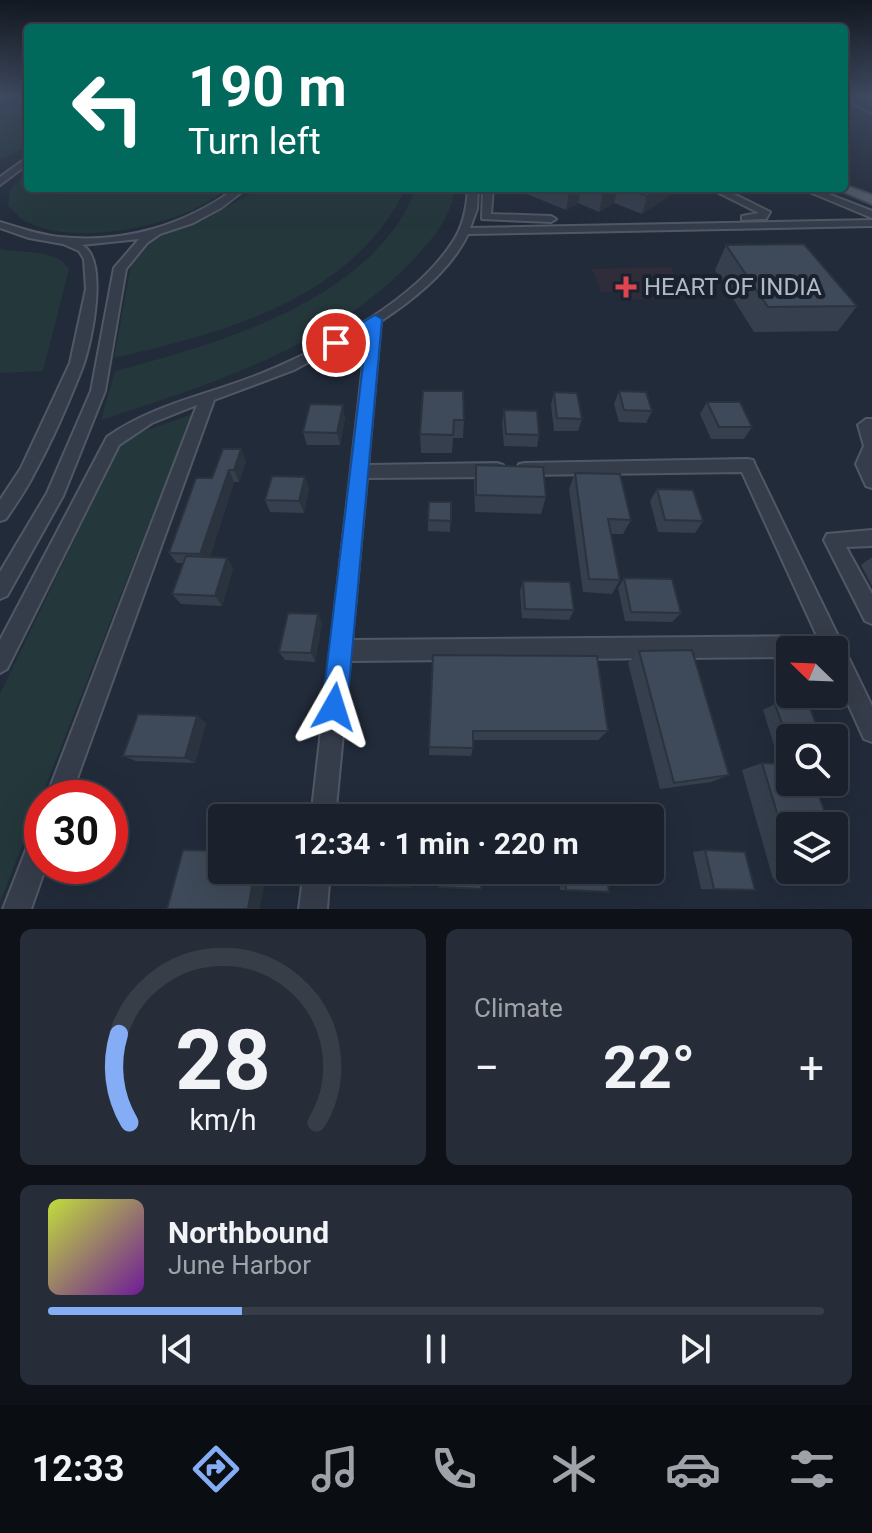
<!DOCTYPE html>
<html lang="en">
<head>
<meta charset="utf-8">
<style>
  :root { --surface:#1a202c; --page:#272d38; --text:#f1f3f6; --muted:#9fa3a9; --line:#383e48; --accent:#85adf6 }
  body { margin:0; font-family:Roboto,sans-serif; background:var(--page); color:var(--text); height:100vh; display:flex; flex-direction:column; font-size:30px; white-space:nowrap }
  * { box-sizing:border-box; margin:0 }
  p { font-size:26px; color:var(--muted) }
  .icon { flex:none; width:44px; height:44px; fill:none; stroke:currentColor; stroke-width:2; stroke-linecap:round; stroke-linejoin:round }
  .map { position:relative; height:909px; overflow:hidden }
  .panel { display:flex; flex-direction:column; gap:20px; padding:20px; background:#0e1218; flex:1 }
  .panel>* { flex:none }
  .banner { position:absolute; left:24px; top:24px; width:824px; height:168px; border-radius:8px; box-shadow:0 8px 32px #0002,0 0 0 2px var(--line); background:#00695c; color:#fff; overflow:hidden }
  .needle { width:52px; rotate:293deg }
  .tools { position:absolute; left:776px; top:636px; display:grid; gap:16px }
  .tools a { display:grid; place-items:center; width:72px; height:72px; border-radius:8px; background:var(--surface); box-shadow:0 8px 32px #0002,0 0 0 2px var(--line); font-size:40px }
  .speed { position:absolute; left:24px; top:780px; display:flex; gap:16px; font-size:40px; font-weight:700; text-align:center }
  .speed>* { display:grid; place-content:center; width:104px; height:104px; border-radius:50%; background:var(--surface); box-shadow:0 8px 32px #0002,0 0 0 2px var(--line); line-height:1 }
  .speed .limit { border:12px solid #d22; background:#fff; color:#111 }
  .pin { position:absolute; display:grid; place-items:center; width:68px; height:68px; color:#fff; margin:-34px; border:4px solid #fff; border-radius:50%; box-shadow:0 2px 8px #0007 }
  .me { position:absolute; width:88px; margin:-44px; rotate:6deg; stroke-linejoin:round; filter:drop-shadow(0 0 6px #0008) }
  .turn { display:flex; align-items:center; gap:28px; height:168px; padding:0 32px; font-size:36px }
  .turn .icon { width:104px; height:104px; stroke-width:2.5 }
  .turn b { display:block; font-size:56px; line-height:68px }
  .big { font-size:60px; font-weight:700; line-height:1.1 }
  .panel .card { flex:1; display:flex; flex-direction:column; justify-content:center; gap:12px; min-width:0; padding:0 28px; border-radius:12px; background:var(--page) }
  .panel .dial { align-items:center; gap:0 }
  .dial svg { height:208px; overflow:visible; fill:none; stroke:var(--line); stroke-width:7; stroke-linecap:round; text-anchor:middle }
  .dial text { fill:var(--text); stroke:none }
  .song { display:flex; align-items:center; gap:24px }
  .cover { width:96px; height:96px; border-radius:12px; background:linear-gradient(135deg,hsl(70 70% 55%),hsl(280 70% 35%)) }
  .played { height:8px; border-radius:4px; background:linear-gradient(90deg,var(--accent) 25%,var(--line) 25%) }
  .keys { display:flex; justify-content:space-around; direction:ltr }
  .heat { display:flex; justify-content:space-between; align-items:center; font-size:44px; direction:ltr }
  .panel .tiles { flex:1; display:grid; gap:20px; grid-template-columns:1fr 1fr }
  .card:last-child { grid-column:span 2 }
  .trip { position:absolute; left:208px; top:804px; width:456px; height:80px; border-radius:8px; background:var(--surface); box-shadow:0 8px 32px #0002,0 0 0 2px var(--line); font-weight:700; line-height:80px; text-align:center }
  .menu { display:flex; height:128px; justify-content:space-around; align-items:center; background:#0a0d12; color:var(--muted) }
  .menu .icon { width:56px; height:56px }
  .menu .on { color:var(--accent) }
  .menu b { font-size:36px; color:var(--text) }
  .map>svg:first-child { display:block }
</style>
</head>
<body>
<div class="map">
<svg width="872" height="909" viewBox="0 0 872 909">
  <rect width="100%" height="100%" fill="#222b3a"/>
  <path fill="#302d3b" d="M671,267L679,281L651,282L659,299L623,300L619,292H601L592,269Z"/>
  <path fill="#24373b" d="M28,102V146L0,159V107Z
    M28,171V188H227C188,225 76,248 27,222C20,219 14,211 8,206L10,190Z
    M406,188C353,299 224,333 114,358L131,265L150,241L209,217L258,189Z
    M416,188H454C453,212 437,234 421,251C340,344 215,383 101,420L115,371C219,344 375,299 416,188Z
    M0,249C22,254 56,248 69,269L43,371L0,373Z
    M192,414L0,902V694L123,439Z"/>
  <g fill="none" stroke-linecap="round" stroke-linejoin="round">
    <path stroke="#364661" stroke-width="3" d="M844,100L872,114"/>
    <g stroke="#515865" stroke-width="4">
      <path id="minor" d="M28,157V164L0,185V177Z
        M236,188H247L221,208L193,223L160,234L147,243L126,269L105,391L63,496L7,596L0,599V572L47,493L91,391L114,268L139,239L82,245C109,259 92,341 83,366C69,402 53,439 35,472C27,489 16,504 6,519L0,521V500L21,468L70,363L86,289L84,259L79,251L63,244L29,238L0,228V222C20,228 39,235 60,237C124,244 185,225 236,188Z
        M468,188H478L477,209L470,228L872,220V226L468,234C451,270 413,300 381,321L368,465L497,463L503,465L505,470L503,475L497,477L367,478L352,640L817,636L742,472L525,475L519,474L517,469L519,464L525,463L747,459L753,460L755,465L872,706V742L864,739L834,673V650H790V657L350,661L335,818H311L367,330L294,370L214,400L70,798H46L197,405L152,423L119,445L7,669L0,673V640L107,437C154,404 208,395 260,374C326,347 415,302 454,240C464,224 467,207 468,188Z
        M483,188H493L491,214L551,216L556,219L551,222L482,219Z
        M709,188H722L770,212L766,219L742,220V216L759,213Z
        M800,188H813L872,211V218Z
        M866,419H872V488L866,486L856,464L864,446L858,425Z
        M872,530V546L846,547L872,594V624L865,621L824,540L827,534Z
        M42,828V866H46L31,909H3L33,832Z
        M304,870H330L327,909H299Z"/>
    </g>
    <g stroke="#3f4653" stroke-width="4">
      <path id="major" d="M844,185L872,195V204L835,188H844Z"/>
    </g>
    <use href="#minor" fill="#363d4a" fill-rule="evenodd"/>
    <use href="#major" fill="#535c6a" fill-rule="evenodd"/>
  </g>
  <path fill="#353f4d" d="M512,188H681L642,214L614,203L599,212L578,203L566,210Z
    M726,245L857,306L838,331L754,332L715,270Z
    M423,391L464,420L463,438H453L452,453H421L420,434Z
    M619,391L652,411L646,423L619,422L614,404Z
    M554,392L582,419L578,431H554L551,405Z
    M707,402L752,427L744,439H711L700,414Z
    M504,410L539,435L537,447L504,446L502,423Z
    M345,418L340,445H307L303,432Z
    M246,461L239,482H234L210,557L227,558L233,568L222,606L181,604L172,594L184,563H177L169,553L212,478Z
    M476,465L546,497L541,514L475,512L474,483Z
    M575,473L631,520L623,534H611L620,580L612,594L583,592L569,489Z
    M305,477L309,489L304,513L270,512L265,500Z
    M657,489L703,521L695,533L658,532L650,501Z
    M451,502L450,532L428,531V520Z
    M872,557V586L861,565Z
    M624,578L681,613L672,622L625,621L618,588Z
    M523,581L574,610L569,620L522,618L520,591Z
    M322,623L315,662L285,660L279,652Z
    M639,651L729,775L711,782L660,789L628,663Z
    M433,655L608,731L598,740H473V748L471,756L429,755Z
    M775,704L790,738V758H778L763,710Z
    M197,716L206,723L195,763L136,761L123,756Z
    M762,763L790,826V870H834L850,882H822L773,879L742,770Z
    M705,850L755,890L701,889L693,852Z
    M559,870H606L609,892L560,890Z"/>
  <path fill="#2b333e" d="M577,188H581L578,203L566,210L569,193Z
    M614,188H618L614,203L599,212L603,194Z
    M660,188H681L642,214L647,196Z
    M343,405L345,418L340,445L337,433Z
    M241,449L246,461L239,482L234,470Z
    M229,470L234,482L208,564L200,554Z
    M305,477L309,489L304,513L299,501Z
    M227,558L233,568L222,606L215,596Z
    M318,614L322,623L315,662L311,653Z
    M197,716L206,723L195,763L185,758Z
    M255,870H267L260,909H248Z"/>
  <path fill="#3e4959" stroke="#2b333e" stroke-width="2" d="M558,188H577L569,193Z
    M588,188H614L603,194Z
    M625,188H660L647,196Z
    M804,244L857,306L768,307L726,245Z
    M423,391H463L464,420H454L453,435L420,434Z
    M619,391L646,392L652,411L624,410Z
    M554,392L577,393L582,419L557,418Z
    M707,402H740L752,427H719Z
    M310,404L343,405L337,433L303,432Z
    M504,410L537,411L539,435L506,434Z
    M223,449H241L234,470H229L200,554L169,553L196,478H212Z
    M476,465L543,467L546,497L476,495Z
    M575,473L620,474L631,520L608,519L620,580L589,579Z
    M272,476L305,477L299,501L265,500Z
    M657,489L693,490L703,521L665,520Z
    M429,502H451V521L428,520Z
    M186,556L227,558L215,596L172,594Z
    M624,578L672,579L681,613L631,612Z
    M523,581L570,582L574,610L525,609Z
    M288,613L318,614L311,653L279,652Z
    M692,650L729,775L674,783L639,651Z
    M433,655L597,656L608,731H473V748L429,747Z
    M775,704L809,705L821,738H790V746Z
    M138,714L197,716L185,758L123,756Z
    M762,763L790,764V782H814L830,826H790V856Z
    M834,837L850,882L797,879L794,870H834Z
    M183,850L222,851V870H255L248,909H167Z
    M705,850L745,852L755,890L714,889Z
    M363,870H411L410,887L361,885Z
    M440,870H481V889L439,887Z
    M565,870H606L609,892L566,890Z"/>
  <linearGradient id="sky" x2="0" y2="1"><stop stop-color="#131820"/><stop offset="0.43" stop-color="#3e4a60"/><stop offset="1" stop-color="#3e4a60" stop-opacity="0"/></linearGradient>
  <rect width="872" height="224" fill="url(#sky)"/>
  <path fill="#1a73e8" stroke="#114b97" stroke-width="2" d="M375,315L382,319L347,707L343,716L334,720L325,716L322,707L367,331L336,348L329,343Z"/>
  <path fill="#e0444e" stroke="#1b222f" stroke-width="3" d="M622 275h8v8h8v8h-8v8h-8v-8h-8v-8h8z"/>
  <g text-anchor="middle" stroke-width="8" stroke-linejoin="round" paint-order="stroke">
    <g font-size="24" fill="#b1b8c6" stroke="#1b222f" text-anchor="start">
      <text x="644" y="295">HEART OF INDIA</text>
    </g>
  </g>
</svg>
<div class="tools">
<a><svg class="needle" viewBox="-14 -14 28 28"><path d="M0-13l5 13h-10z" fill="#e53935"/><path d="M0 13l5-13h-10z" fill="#9fa3a9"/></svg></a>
<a><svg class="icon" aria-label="search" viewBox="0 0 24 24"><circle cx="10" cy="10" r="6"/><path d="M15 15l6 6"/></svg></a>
<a><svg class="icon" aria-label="layers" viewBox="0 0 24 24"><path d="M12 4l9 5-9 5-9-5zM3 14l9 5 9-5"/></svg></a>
</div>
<div class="speed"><div class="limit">30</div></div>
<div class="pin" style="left:336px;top:343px;background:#d93025"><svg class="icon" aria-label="arrive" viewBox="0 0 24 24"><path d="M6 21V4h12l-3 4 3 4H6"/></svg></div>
<svg class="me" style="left:334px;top:707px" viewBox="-20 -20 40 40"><path d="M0-17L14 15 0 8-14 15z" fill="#1a73e8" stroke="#fff" stroke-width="4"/></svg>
<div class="trip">12:34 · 1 min · 220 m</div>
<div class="banner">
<div class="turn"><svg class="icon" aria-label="left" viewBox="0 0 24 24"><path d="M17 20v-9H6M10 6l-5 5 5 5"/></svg><div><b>190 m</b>Turn left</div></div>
</div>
</div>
<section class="panel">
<div class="tiles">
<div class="card dial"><svg viewBox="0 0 100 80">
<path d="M14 69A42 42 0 1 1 86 69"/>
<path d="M14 69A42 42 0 0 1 10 35" stroke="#85adf6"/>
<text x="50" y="56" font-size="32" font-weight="700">28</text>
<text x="50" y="72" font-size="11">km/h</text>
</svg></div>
<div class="card"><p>Climate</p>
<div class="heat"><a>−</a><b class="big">22°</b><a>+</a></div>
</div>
<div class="card">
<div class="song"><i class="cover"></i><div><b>Northbound</b><p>June Harbor</p></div></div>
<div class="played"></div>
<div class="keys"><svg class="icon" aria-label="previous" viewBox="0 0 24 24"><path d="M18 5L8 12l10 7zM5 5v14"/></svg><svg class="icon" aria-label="pause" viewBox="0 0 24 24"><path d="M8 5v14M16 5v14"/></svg><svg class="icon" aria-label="next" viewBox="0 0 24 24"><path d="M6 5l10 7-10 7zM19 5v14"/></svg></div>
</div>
</div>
</section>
<nav class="menu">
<b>12:33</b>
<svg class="icon on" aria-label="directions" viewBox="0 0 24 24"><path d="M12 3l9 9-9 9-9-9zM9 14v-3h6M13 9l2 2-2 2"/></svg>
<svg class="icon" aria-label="music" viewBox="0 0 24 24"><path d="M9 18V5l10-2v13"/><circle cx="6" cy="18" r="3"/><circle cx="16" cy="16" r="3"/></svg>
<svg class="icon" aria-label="phone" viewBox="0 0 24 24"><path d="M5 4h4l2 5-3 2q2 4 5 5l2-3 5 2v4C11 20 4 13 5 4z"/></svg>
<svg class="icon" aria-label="climate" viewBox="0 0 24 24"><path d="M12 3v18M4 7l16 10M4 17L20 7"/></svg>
<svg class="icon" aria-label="car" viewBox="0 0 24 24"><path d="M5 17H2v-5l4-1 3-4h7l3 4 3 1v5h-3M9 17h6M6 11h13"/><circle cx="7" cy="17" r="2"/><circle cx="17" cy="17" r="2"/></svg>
<svg class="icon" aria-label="filters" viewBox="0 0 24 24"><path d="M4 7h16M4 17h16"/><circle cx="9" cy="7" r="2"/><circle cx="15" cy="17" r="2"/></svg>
</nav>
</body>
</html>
